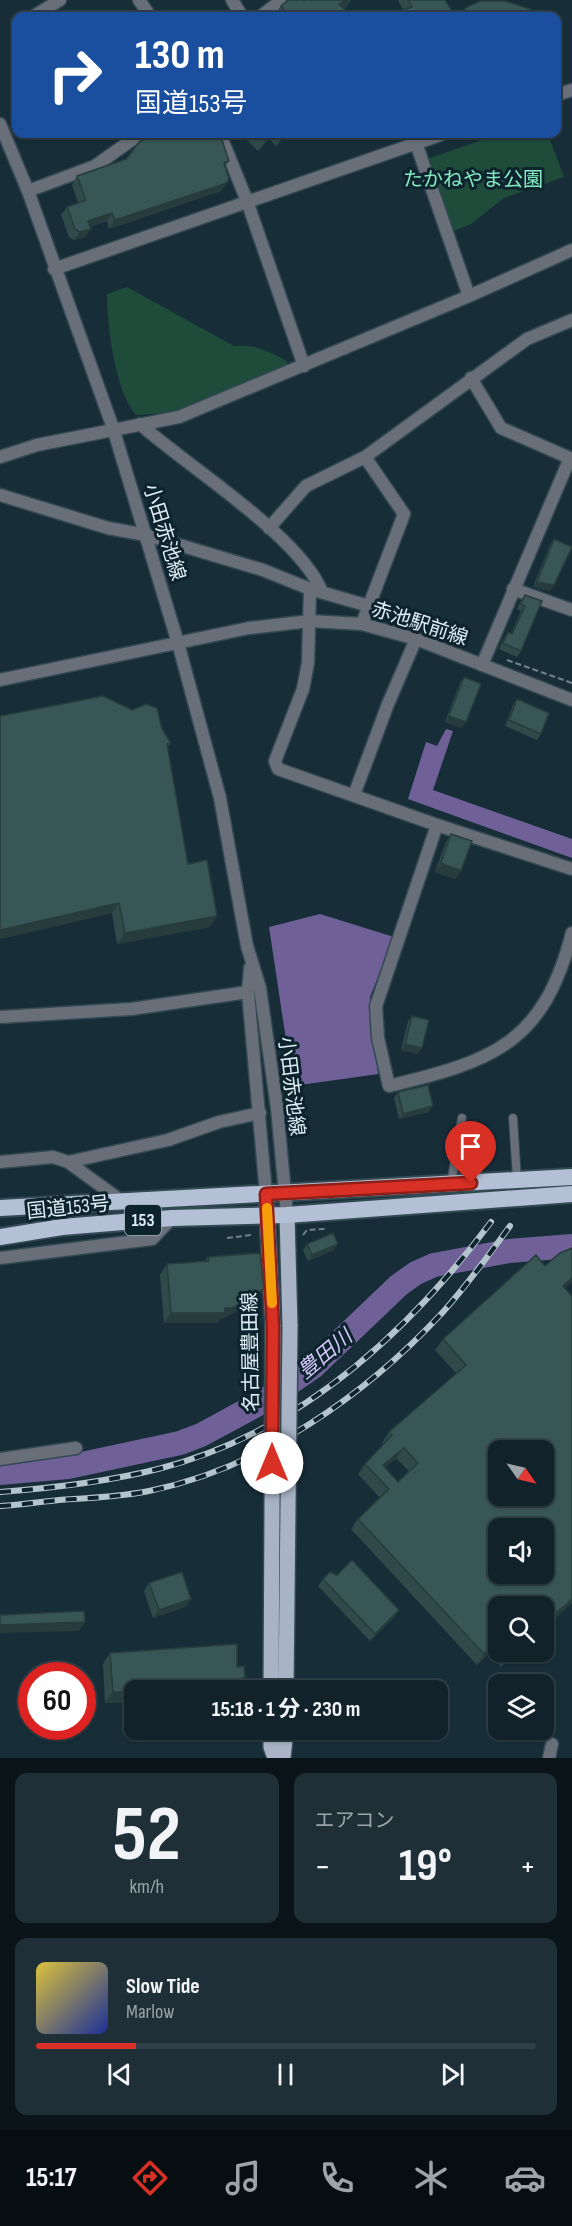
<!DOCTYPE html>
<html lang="ja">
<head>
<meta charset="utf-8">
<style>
  :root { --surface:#11222b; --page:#1e2f37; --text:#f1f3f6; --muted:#9ca4a9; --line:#303f47; --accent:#d93025 }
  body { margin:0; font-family:"Sofia Sans Condensed","Noto Sans JP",sans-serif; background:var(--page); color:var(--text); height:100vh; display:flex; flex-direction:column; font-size:22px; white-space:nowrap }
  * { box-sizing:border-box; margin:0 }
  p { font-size:20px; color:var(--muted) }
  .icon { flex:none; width:33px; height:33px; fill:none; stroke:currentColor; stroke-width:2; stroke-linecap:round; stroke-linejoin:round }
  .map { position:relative; height:1758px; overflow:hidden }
  .drawer { display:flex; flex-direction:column; gap:15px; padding:15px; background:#091318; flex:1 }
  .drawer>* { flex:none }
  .hud { position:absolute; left:12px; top:12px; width:549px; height:126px; border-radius:12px; box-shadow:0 2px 4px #0004,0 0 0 2px var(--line); background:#1a4fa0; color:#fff; overflow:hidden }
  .needle { width:39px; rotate:124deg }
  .tools { position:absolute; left:488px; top:1440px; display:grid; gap:12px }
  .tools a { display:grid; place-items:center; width:66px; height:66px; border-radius:12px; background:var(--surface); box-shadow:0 2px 4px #0004,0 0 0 2px var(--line); font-size:30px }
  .speed { position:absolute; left:18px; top:1662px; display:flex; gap:12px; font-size:30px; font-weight:700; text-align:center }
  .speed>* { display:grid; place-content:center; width:78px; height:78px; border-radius:50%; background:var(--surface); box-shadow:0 2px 4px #0004,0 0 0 2px var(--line); line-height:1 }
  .speed .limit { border:9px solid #d22; background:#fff; color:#111 }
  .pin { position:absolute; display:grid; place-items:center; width:51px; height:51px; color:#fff; margin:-62px -26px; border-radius:50% 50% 50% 0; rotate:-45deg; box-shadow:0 0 6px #0007 }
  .pin .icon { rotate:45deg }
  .me { position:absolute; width:66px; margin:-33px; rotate:0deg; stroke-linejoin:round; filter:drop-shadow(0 0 4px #0008) }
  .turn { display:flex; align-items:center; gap:21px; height:126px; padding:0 24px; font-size:27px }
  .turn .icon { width:78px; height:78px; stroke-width:2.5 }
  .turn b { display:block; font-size:42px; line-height:51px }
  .big { font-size:45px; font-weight:700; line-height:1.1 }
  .drawer .card { flex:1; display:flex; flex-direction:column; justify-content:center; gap:9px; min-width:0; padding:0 21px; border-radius:12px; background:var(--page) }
  .drawer .dial { align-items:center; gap:0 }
  .dial b { font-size:78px; line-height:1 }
  .song { display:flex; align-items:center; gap:18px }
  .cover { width:72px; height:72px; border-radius:9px; background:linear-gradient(135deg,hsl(50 70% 55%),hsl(230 70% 35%)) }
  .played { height:6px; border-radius:3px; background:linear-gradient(90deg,var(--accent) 20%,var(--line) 20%) }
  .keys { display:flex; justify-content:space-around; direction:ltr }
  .heat { display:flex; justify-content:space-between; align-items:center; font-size:33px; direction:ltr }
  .drawer .tiles { flex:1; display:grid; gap:15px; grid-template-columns:1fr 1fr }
  .card:last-child { grid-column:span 2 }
  .trip { position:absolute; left:124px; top:1680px; width:324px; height:60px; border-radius:12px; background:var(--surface); box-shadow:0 2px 4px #0004,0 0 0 2px var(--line); font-weight:700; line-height:60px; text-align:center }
  .tab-bar { display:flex; height:96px; justify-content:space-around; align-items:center; background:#070e11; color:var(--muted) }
  .tab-bar .icon { width:42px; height:42px }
  .tab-bar .active { color:var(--accent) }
  .tab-bar b { font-size:27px; color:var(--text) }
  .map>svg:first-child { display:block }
</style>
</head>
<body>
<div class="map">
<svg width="572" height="1758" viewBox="0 0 572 1758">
  <rect width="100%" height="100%" fill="#172e39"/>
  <path fill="#1f4b3a" d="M499,134H548L564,177L504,198L471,224L454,231L427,159Z
    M127,287L234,346C255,344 268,351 287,361V371L177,412L136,415C115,391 107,326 107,294Z"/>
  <path fill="#6f6198" d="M446,729L453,731L433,790L572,839V858L408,799L426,742L437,746Z
    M320,914L394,937L370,997L378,1074L293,1086L269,927Z"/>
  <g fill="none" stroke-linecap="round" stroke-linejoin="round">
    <path stroke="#6f6198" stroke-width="24" d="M0,1473L68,1467L180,1443L201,1435L262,1402L313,1367L399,1285L416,1273L434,1265L509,1251L572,1246"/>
    <g stroke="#334953" stroke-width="10">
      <path id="service" d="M513,1118L517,1179
        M451,1184L462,1118"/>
    </g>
    <g stroke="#334953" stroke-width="15">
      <path id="minor" d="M139,0L150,16
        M232,0L242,16
        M34,16L60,0
        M261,16L282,0
        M220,134L247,201L304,366
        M416,143L469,296
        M28,191L95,166L140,134
        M471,378L501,428L572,459
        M140,424C188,467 300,536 322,592
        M0,457L37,445L179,417L469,296L572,250
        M0,495L108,528L146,535L263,570L310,589L369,606
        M269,528L306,486L365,457L527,339L572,320
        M310,589L308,663L303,689L275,761L278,769L437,825
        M513,589L572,610
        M362,624L404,514L365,457
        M482,665L570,458
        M354,795L388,704L416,639
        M572,869L437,825L376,1006L378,1038L389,1086C492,1061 543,1045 572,933
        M0,1017L131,1009L248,992
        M0,1162L53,1157L68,1162L123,1202
        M68,1162L168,1140L219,1122L260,1113
        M0,1258L152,1239L172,1218
        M0,1459L76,1448
        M549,1758L552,1744"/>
    </g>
    <g stroke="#334953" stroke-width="15">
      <path id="tertiary" d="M556,95L572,90
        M0,124L28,191L113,428L178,643L220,798L247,946L260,988L277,1108L287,1215
        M54,269L443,134
        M0,680L249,628L310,621L362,624L416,639L572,700
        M250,968L248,992L266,1194"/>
    </g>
    <g stroke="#334953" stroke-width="18">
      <path id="primary" d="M266,1194L273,1327
        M287,1215L290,1326
        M271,1730V1747L275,1758
        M283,1758L286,1730"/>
    </g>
    <g stroke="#334953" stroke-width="20">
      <path id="trunk" d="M0,1208L572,1177
        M0,1237L62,1227L172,1218L287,1215L572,1194"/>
    </g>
    <path stroke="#70838d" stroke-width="2" stroke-dasharray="6 3" stroke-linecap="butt" d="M507,660L572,683
      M303,1235L307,1230L325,1229
      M227,1238L251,1235L253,1237"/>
    <use href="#service" stroke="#696f78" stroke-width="8"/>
    <use href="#minor" stroke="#696f78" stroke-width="12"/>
    <use href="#tertiary" stroke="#696f78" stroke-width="12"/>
    <use href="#primary" stroke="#a8b3c6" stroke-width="15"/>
    <use href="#trunk" stroke="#b4c0d6" stroke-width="16"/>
    <g stroke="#b4c4cc" stroke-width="6">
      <path id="rail" d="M0,1492C53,1488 106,1482 158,1469C297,1434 407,1334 491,1222
        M0,1506C20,1505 39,1502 59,1500C89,1498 119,1497 149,1491C262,1468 366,1395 443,1312C467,1285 489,1255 510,1226"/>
    </g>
    <use href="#rail" stroke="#0d242e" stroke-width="4" stroke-dasharray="11" stroke-linecap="butt"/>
    <g stroke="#334953" stroke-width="18" stroke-linecap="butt">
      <path id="primary-bridge" d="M271,1690L273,1327
        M286,1690L290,1326"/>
    </g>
    <use href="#primary-bridge" stroke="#a8b3c6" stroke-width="15"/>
  </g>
  <path fill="#304a4a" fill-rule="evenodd" d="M305,0H351L344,10L351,16H273L281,6Z
    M398,0H445L403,10Z
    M241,134H288L276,146L269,139L258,151Z
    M229,161L225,167L227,183L221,191L109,229L107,221L90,227L85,237L74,240L69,237L61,215L67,207L78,203L72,185L77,176Z
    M554,539V585L550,591L533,587L550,545Z
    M525,595L542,601L521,651L517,657L499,649L504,638L508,632L511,634L521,611L517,609L521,600Z
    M464,677L462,728L445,722L460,683Z
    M517,699L541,734L537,740L505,726L513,705Z
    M0,716L162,729L171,743L167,748L188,864L210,927L117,944L112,913L0,939Z
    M451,834L461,871L455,879L435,872L446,842Z
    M412,1016L418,1054L401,1050L408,1021Z
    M398,1092L429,1112L399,1119L394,1098Z
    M307,1244L334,1250L308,1261L303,1250Z
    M208,1257L257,1299L224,1318L220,1319L217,1323H164L160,1275L167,1264L205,1261Z
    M565,1288L572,1296V1603L543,1629V1606H498V1652H518L501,1667L489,1653L477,1665L351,1529L358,1519L380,1498L358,1474L365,1464L384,1445L382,1443L389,1432L457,1374L435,1350L443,1339ZM396,1458L409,1471L398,1482L385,1468Z
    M323,1579L399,1610L394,1617L370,1641L318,1586Z
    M149,1583L191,1599L185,1607L153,1618L144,1591Z
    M110,1653L237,1667L245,1678L237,1689L135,1690V1702L105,1703L103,1664Z"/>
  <path fill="#273c3c" d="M347,0H351L344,10L339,4Z
    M271,134H274L269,139L258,151Z
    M284,134H288L276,146Z
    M227,183L221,191L109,229L115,220Z
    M112,213L107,221L83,229L88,221Z
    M91,229L85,237L74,240L80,232Z
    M537,582L554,585L550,591L533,587Z
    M449,716L466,722L462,728L445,722Z
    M441,863L461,871L455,879L435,872Z
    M119,903L112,913L0,939V930Z
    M217,916L210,927L117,944L125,933Z
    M405,1044L422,1048L418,1054L401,1050Z
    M433,1106L429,1112L399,1119L403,1114Z
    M338,1244L334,1250L308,1261L312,1255Z
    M572,1278V1282L555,1296L563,1286Z
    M264,1289L257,1299L224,1318L220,1319L217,1323H164L171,1313L225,1308Z
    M404,1448L396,1458L375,1476L383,1465Z
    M191,1599L185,1607L153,1618L159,1610Z
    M572,1599V1603L543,1629V1625Z
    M399,1610L394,1617L370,1641L375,1634Z
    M85,1622L79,1631L0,1633V1625Z
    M496,1643L489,1653L477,1665L484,1654Z
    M514,1652H518L501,1667L508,1657Z
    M245,1678L236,1690H164L238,1679Z
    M113,1692H135V1702L105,1703Z"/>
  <path fill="#385656" stroke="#273c3c" stroke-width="1.5" fill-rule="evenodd" d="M288,0H303L304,1L305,0H347L339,4L351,16H290L281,6Z
    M408,0H445L455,16H384L412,7Z
    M480,1H505L530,9L538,16H458L467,7Z
    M162,134H220L229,161L224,163L229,179L227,183L115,220L112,213L88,221L91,229L80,232L75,229L67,207L86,200L77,176L126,159L140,141Z
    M554,539L572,547L554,585L537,582Z
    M525,595L542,601L521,651L503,643L508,632L512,634L525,606L521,604Z
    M464,677L481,684L466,722L449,716Z
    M103,696L132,710L146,704L157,708L162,729L171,743L167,744L188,864L207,860L217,916L125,933L119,903L0,930V716Z
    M517,699L549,713L541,734L509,720Z
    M451,834L472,841L461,871L441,863Z
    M412,1016L429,1020L422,1048L405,1044Z
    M428,1085L433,1106L403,1114L398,1092Z
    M333,1233L338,1244L312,1255L307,1244Z
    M572,1248V1278L563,1286L572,1296V1599L543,1625V1606H498V1645L496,1643L484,1654L358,1519L389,1489L365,1464L392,1435L389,1432L466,1365L443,1339L536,1255L545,1266L560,1253ZM404,1448L418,1463L398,1482L383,1465ZM498,1450H543V1496H498ZM498,1528H543V1574H498Z
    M260,1253L264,1289L232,1308H225V1313H171L167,1264L209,1261L208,1257Z
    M352,1560L399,1610L375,1634L323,1579L330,1572L337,1575Z
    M182,1572L191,1599L159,1610L149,1583Z
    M84,1611L85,1622L0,1625V1615Z
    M237,1644V1667L244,1666L245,1678L238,1679V1688L164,1690H135V1692H113L110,1653Z
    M504,1652H514L508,1657Z"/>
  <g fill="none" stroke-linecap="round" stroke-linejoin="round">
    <g stroke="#8d1f18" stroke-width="15">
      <path id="route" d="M272,1463L273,1327L266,1194L471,1183"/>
    </g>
    <use href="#route" stroke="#d93025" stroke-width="10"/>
    <path stroke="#f59e0b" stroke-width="10" d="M267,1208L272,1303"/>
  </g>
  <g text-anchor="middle" stroke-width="6" stroke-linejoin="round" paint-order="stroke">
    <rect fill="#0d242e" stroke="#9fb0b8" stroke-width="1.5" x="125" y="1205" width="36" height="30" rx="4.5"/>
    <g font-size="18" font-weight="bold" fill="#deecf3">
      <text x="143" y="1226">153</text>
    </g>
    <g font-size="20" fill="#83eabf" stroke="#0d242e">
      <text x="473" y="186">たかねやま公園</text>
    </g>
    <g font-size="20" fill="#deecf3" stroke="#0d242e">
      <text transform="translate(165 532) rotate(73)" y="7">小田赤池線</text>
      <text transform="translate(420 623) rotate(18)" y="7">赤池駅前線</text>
      <text transform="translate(292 1086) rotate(83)" y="7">小田赤池線</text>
      <text transform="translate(68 1207) rotate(-6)" y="7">国道153号</text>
      <text transform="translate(250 1352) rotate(-91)" y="7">名古屋豊田線</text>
    </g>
    <g font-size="21" font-style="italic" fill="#d5cafc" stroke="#0d242e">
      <text transform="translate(325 1354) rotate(-40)" y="7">豊田川</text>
    </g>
  </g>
</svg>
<div class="tools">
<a><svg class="needle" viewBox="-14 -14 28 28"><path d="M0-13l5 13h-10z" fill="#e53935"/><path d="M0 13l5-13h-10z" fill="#9ca4a9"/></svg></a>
<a><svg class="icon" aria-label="sound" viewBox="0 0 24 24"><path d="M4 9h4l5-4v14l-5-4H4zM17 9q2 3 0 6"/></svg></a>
<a><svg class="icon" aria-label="search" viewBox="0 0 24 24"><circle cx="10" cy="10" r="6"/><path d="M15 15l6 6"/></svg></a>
<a><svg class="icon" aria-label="layers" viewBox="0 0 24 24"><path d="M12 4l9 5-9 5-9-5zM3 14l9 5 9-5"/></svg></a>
</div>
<div class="speed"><div class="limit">60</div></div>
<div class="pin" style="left:471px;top:1183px;background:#d93025"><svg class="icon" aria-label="arrive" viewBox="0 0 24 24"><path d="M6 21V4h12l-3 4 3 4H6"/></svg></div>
<svg class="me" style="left:272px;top:1463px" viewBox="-20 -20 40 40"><circle r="19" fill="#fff"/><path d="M0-13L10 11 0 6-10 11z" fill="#d93025"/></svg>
<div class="trip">15:18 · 1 分 · 230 m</div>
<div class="hud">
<div class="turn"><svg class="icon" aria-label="right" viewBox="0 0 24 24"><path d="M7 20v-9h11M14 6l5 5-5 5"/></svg><div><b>130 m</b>国道153号</div></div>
</div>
</div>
<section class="drawer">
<div class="tiles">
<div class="card dial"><b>52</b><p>km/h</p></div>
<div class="card"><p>エアコン</p>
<div class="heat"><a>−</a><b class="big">19°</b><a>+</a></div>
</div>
<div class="card">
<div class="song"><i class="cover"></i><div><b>Slow Tide</b><p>Marlow</p></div></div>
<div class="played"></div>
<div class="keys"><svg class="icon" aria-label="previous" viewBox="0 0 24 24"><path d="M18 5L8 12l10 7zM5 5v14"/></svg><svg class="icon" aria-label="pause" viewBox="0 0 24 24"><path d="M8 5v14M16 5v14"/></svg><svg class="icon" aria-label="next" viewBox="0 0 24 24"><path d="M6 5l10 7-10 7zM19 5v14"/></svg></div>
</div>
</div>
</section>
<nav class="tab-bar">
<b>15:17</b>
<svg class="icon active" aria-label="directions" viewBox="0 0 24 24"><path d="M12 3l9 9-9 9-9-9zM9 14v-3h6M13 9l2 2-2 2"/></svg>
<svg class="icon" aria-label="music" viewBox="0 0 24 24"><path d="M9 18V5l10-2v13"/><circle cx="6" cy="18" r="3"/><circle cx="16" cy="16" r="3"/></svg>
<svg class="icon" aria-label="phone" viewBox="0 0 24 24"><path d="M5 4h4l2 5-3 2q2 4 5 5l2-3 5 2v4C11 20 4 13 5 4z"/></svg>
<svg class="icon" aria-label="climate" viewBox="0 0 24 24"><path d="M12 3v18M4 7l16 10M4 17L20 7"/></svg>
<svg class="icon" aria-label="car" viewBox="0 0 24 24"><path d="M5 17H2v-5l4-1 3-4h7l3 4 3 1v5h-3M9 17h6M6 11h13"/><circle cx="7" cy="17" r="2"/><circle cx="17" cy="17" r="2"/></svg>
</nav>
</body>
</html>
